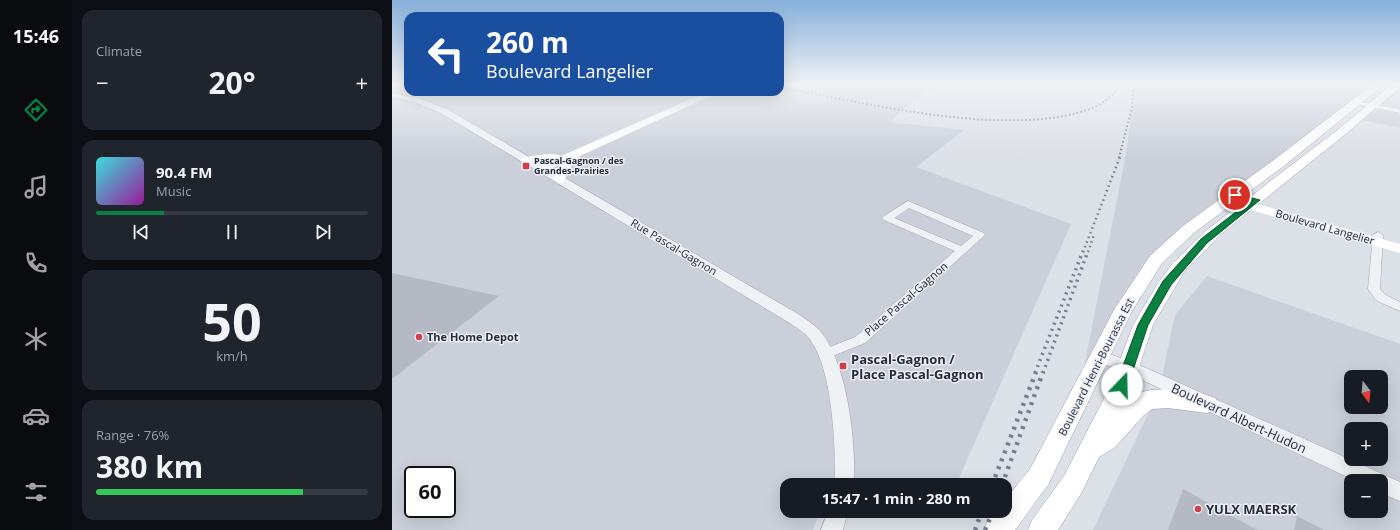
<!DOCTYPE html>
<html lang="en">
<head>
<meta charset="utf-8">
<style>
  :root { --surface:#171b24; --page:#20242c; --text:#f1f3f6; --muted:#9ea1a6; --line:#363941; --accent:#0b8043 }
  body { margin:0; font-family:"Open Sans",sans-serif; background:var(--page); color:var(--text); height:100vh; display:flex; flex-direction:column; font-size:15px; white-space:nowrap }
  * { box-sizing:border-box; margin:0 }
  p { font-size:13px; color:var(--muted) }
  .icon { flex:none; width:22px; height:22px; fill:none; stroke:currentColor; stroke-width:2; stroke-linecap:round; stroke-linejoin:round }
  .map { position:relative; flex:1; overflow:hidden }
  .sheet { display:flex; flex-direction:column; gap:10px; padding:10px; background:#0d0f14; width:320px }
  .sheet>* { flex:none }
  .hud { position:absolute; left:12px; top:12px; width:380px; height:84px; border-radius:12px; box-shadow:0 4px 16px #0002; background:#1a4fa0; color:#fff; overflow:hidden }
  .needle { width:26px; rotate:164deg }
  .controls { position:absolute; left:952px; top:370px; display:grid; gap:8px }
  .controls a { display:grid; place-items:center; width:44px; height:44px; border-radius:8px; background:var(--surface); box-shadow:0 4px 16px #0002; font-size:20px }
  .speed { position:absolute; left:12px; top:466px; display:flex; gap:8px; font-size:20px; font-weight:700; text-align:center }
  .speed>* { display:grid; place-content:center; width:52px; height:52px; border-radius:50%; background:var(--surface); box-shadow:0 4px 16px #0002; line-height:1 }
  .speed .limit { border:2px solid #111; border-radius:6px; background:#fff; color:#111 }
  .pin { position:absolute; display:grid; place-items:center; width:34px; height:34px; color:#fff; margin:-17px; border:2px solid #fff; border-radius:50%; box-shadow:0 1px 4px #0007 }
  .me { position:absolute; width:44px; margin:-22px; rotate:21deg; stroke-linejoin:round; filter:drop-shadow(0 0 3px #0008) }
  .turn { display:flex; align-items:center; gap:14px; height:84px; padding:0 16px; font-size:18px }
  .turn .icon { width:52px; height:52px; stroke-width:2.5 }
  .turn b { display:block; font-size:28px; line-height:34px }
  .big { font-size:30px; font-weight:700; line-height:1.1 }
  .sheet .widget { flex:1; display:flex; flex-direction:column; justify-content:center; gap:6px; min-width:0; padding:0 14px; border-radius:12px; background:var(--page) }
  .sheet .dial { align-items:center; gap:0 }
  .dial b { font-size:52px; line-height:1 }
  .song { display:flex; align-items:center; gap:12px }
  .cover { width:48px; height:48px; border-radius:6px; background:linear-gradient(135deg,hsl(180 70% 55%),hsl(300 70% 35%)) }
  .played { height:4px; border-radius:2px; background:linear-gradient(90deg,var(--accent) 25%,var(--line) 25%) }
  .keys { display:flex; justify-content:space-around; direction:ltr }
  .heat { display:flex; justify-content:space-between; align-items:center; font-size:22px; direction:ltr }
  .charge { height:6px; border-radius:3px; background:linear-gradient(90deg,#34c759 76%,var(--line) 0) }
  .trip { position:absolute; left:388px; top:478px; width:232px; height:40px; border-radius:12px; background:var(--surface); box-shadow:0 4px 16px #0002; font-weight:700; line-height:40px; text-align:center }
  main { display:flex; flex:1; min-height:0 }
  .dock { display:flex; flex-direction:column; width:72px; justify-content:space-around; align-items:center; background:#090b0e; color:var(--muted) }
  .dock .icon { width:28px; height:28px }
  .dock .active { color:var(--accent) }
  .dock b { font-size:18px; color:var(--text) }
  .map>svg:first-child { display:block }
</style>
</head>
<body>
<main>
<nav class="dock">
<b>15:46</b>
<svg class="icon active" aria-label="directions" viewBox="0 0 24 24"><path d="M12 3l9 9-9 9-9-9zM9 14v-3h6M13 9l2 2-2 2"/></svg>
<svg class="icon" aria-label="music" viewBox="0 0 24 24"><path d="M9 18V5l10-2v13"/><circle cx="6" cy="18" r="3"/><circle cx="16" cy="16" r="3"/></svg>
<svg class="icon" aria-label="phone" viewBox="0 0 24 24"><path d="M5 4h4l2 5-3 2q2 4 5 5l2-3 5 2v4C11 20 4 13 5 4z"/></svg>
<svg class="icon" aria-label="climate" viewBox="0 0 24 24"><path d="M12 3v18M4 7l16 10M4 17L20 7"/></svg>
<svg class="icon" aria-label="car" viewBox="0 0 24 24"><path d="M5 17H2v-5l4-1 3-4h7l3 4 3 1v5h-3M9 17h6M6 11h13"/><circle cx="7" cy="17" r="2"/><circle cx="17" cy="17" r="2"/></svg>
<svg class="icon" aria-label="filters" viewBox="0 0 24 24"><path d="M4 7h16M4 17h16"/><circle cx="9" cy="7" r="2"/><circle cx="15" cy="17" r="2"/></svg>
</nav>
<section class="sheet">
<div class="widget"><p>Climate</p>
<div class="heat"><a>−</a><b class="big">20°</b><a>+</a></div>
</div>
<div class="widget">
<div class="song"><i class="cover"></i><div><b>90.4 FM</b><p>Music</p></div></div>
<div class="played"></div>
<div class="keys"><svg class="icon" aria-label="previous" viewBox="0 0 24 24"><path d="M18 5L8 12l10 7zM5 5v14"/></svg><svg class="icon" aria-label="pause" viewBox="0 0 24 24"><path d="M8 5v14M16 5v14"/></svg><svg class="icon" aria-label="next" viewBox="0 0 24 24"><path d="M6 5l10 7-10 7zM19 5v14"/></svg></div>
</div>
<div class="widget dial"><b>50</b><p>km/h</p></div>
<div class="widget"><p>Range · 76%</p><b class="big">380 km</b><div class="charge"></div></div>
</section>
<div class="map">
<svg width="1008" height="530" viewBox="0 0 1008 530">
  <rect width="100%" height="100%" fill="#dce0e7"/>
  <path fill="#cacfd9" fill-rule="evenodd" d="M0,84H16V92H388V84H546L513,107L498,122L572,130L524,167L679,224L564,485H395V511H428L421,530H0ZM21,475H55V509H21Z
    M742,84H988L788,236L758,269L684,408L735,149Z
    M1008,84V128L965,119Z
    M815,276L1008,344V530H701L767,391L783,315ZM959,377H989V407H959ZM959,429H989V459H959ZM959,481H989V511H959Z
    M473,511H552L550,515Z"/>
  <path fill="#b4b9c3" d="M0,273L107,296L0,379Z
    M791,489L865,530H776Z
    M905,516L932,530H902Z"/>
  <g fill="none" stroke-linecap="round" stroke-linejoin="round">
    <g stroke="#a2a7b1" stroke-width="1">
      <path id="minor" d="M965,101L1008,109V113L963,104L962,103Z
        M516,201L592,233L593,235L473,343L433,359L428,357L426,354L428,351L463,337L472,330L563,251L492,220L490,218L492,216ZM517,208L581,236L569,246L502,218Z
        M986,232L991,235L988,289L994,295L1008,302V311L985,301L976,289L981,235Z"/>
    </g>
    <g stroke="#a2a7b1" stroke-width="1">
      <path id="tertiary" d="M0,93L27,98L55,109L406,314C415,320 426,327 432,336C456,371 464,443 462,485H442C445,451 440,369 419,341C414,333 404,327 396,322L49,113L22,102L0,97Z
        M709,351L743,363L1008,482V501L989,493V481H964L731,371L703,361L701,357L703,353Z
        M436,511H456L451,530H429Z"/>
    </g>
    <g stroke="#9ca3b2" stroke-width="1">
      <path id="primary" d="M981,84H993L893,165L803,232L770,263L740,311L656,485L623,530H592L596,520L604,511H613V500L638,469L722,310L758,256L791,226L883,159Z
        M1000,84H1008V87L956,132L828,235L792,272L761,325L741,385L730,407C735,402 741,397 748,393C764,385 806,392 823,398L826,404L823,410L815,413L776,408L760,409L751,416L722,448L707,457L690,492L666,530H636L640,520L672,476L719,385L741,325L766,283L780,264L816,229L948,128Z"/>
    </g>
    <use href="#minor" fill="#eff1f5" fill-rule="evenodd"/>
    <use href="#tertiary" fill="#eff1f5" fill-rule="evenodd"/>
    <path fill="#fff" fill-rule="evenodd" d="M315,92H327L188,156L180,165L171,182L167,183L161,179L168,165L153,171H145L143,169L157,161L134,163L128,160C133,155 164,152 169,156Z
      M834,198L873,206L1008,244V253L866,212L829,205L828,202Z"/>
    <use href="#primary" fill="#fff" fill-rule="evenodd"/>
    <path stroke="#767e90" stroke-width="2" stroke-dasharray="1.5 2.5" stroke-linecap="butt" d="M388,87C472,103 626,141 705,106C714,102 723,91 730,84
      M727,158L740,107L741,84"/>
    <path stroke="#767e90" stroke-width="2.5" stroke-dasharray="1.5 3.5" stroke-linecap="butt" d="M691,252L728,157
      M696,252L702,235"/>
    <path stroke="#767e90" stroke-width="3.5" stroke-dasharray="2 4.5" stroke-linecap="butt" d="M643,373L691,251
      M651,373L696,251"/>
    <path stroke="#767e90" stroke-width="4.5" stroke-dasharray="3 5.5" stroke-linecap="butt" d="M600,485L644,372
      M610,485L651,372
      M583,530L590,511
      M593,530L601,511"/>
  </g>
  <linearGradient id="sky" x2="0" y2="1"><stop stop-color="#87b0db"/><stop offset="0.53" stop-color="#eff1f4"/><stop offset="1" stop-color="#eff1f4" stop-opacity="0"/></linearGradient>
  <rect width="1008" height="158" fill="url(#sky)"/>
  <path fill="#0b8043" stroke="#07532c" d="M840,193L868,200L815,243L779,285L756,325L736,385L734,388H726L724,385L746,325L771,281L809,239L858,201L840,196Z"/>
  <g fill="#cd404c" stroke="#eceff4" stroke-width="1.5">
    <rect x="130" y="162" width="8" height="8" rx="2"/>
    <circle cx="27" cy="337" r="4"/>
    <rect x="447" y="362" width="8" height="8" rx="2"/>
    <circle cx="806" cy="509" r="4"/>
  </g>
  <g text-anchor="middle" stroke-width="3" stroke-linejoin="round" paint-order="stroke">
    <g font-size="9" font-weight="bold" fill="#262d3d" stroke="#eceff4" text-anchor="start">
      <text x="142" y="164">Pascal-Gagnon / des<tspan x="142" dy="10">Grandes-Prairies</tspan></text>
    </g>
    <g font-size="11" fill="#262d3d" stroke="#eceff4">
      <text transform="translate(933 227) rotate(16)" y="4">Boulevard Langelier</text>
      <text transform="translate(282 247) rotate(31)" y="4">Rue Pascal-Gagnon</text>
      <text transform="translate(514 299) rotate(-41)" y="4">Place Pascal-Gagnon</text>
      <text transform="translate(704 367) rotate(-63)" y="4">Boulevard Henri-Bourassa Est</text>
    </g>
    <g font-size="11" font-weight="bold" fill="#262d3d" stroke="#eceff4" text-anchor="start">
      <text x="35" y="341">The Home Depot</text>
    </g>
    <g font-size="13" font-weight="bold" fill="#262d3d" stroke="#eceff4" text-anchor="start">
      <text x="459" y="364">Pascal-Gagnon /<tspan x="459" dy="15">Place Pascal-Gagnon</tspan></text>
      <text x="814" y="514">YULX MAERSK</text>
    </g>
    <g font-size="13" fill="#262d3d" stroke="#eceff4">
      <text transform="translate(847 418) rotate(25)" y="5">Boulevard Albert-Hudon</text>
    </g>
  </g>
</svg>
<div class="controls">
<a><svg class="needle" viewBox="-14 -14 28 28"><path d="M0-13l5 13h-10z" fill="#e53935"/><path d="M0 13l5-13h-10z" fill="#9ea1a6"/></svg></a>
<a>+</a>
<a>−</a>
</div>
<div class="speed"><div class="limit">60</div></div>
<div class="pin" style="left:843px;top:195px;background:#d93025"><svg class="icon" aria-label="arrive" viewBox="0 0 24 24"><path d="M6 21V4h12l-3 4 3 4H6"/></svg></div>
<svg class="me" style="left:730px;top:385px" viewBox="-20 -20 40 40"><circle r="19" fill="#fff"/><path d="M0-13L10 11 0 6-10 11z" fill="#0b8043"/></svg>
<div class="trip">15:47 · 1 min · 280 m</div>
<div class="hud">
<div class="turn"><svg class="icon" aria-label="left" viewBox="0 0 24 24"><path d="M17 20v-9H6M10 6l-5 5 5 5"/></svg><div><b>260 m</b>Boulevard Langelier</div></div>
</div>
</div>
</main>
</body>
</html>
